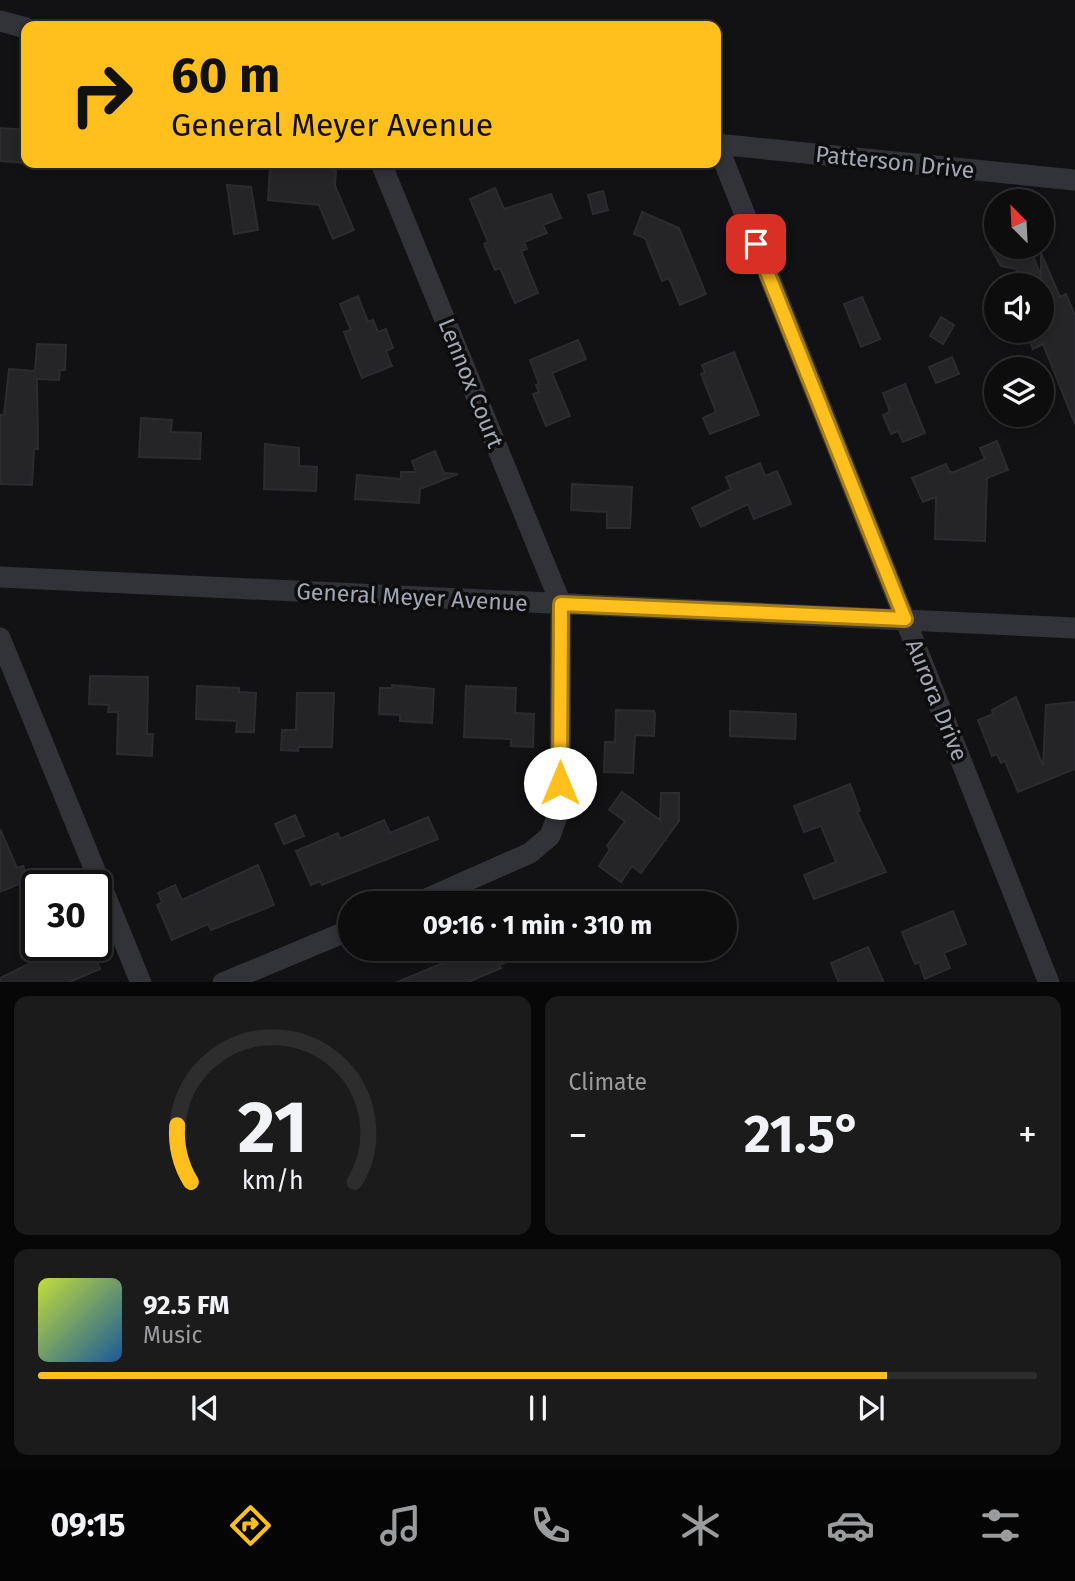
<!DOCTYPE html>
<html lang="en">
<head>
<meta charset="utf-8">
<style>
  :root { --surface:#0e0d0e; --page:#1c1b1c; --text:#f1f3f6; --muted:#9b9c9e; --line:#2e2d2e; --accent:#ffc01e }
  body { margin:0; font-family:"Fira Sans",sans-serif; background:var(--page); color:var(--text); height:100vh; display:flex; flex-direction:column; font-size:26px; white-space:nowrap }
  * { box-sizing:border-box; margin:0 }
  p { font-size:23px; color:var(--muted) }
  .icon { flex:none; width:38px; height:38px; fill:none; stroke:currentColor; stroke-width:2; stroke-linecap:round; stroke-linejoin:round }
  .map { position:relative; height:982px; overflow:hidden }
  .sheet { display:flex; flex-direction:column; gap:14px; padding:14px; background:#080708; flex:1 }
  .sheet>* { flex:none }
  .guide { position:absolute; left:21px; top:21px; width:700px; height:147px; border-radius:14px; box-shadow:0 4px 10px #0003,0 0 0 2px var(--line); background:#ffc01e; color:#111; overflow:hidden }
  .needle { width:46px; rotate:336deg }
  .fabs { position:absolute; left:984px; top:189px; display:grid; gap:14px }
  .fabs a { display:grid; place-items:center; width:70px; height:70px; border-radius:50%; background:var(--surface); box-shadow:0 4px 10px #0003,0 0 0 2px var(--line); font-size:35px }
  .speed { position:absolute; left:21px; top:870px; display:flex; gap:14px; font-size:35px; font-weight:700; text-align:center }
  .speed>* { display:grid; place-content:center; width:91px; height:91px; border-radius:50%; background:var(--surface); box-shadow:0 4px 10px #0003,0 0 0 2px var(--line); line-height:1 }
  .speed .limit { border:4px solid #111; border-radius:10px; background:#fff; color:#111 }
  .pin { position:absolute; display:grid; place-items:center; width:60px; height:60px; color:#fff; margin:-30px; border-radius:14px; box-shadow:0 4px 10px #0006 }
  .me { position:absolute; width:77px; margin:-38px; rotate:0deg; stroke-linejoin:round; filter:drop-shadow(0 0 5px #0008) }
  .turn { display:flex; align-items:center; gap:24px; height:147px; padding:0 35px; font-size:32px }
  .turn .icon { width:91px; height:91px; stroke-width:2.5 }
  .turn b { display:block; font-size:49px; line-height:60px }
  .big { font-size:52px; font-weight:700; line-height:1.1 }
  .sheet .widget { flex:1; display:flex; flex-direction:column; justify-content:center; gap:10px; min-width:0; padding:0 24px; border-radius:14px; background:var(--page) }
  .sheet .dial { align-items:center; gap:0 }
  .dial svg { height:182px; overflow:visible; fill:none; stroke:var(--line); stroke-width:7; stroke-linecap:round; text-anchor:middle }
  .dial text { fill:var(--text); stroke:none }
  .song { display:flex; align-items:center; gap:21px }
  .cover { width:84px; height:84px; border-radius:10px; background:linear-gradient(135deg,hsl(70 70% 55%),hsl(210 70% 35%)) }
  .played { height:7px; border-radius:4px; background:linear-gradient(90deg,var(--accent) 85%,var(--line) 85%) }
  .keys { display:flex; justify-content:space-around; direction:ltr }
  .heat { display:flex; justify-content:space-between; align-items:center; font-size:38px; direction:ltr }
  .sheet .tiles { flex:1; display:grid; gap:14px; grid-template-columns:1fr 1fr }
  .widget:last-child { grid-column:span 2 }
  .trip { position:absolute; left:338px; top:891px; width:399px; height:70px; border-radius:35px; background:var(--surface); box-shadow:0 4px 10px #0003,0 0 0 2px var(--line); font-weight:700; line-height:70px; text-align:center }
  .tabs { display:flex; height:112px; justify-content:space-around; align-items:center; background:#060506; color:var(--muted) }
  .tabs .icon { width:49px; height:49px }
  .tabs .current { color:var(--accent) }
  .tabs b { font-size:32px; color:var(--text) }
  .map>svg:first-child { display:block }
</style>
</head>
<body>
<div class="map">
<svg width="1075" height="983" viewBox="0 0 1075 983">
  <rect width="100%" height="100%" fill="#121113"/>
  <path fill="#252427" stroke="#2c2b30" stroke-width="2" d="M0,128L26,130V163L0,161Z
    M286,163H332V171H336L335,186L354,230L333,239L319,205L268,200L270,168Z
    M227,185L251,187L258,230L234,234Z
    M495,188L504,209L551,194L561,218L543,225L547,233L524,242L527,249L521,251L538,293L515,303L500,268L495,270L484,244L488,242L470,199Z
    M603,191L608,210L593,214L588,195Z
    M642,212L679,228L706,294L680,305L669,278L662,281L645,238L634,234Z
    M990,247H1030L1041,276V253L1060,297L1066,294L1075,316V424L1043,344L1033,349L1026,331H1041V278L1023,285L1016,269L1001,266Z
    M358,296L368,322L373,320L378,332L386,329L393,348L386,351L392,366L362,378L344,332L351,330L340,304Z
    M862,297L880,339L861,347L844,304Z
    M941,317L954,325L943,344L930,336Z
    M578,340L586,359L552,373L570,416L546,426L533,394L539,392L536,385L539,384L530,360Z
    M37,344L66,345L65,370H60L59,380L37,379L38,449H34L32,485L0,484V415H4L9,369L35,371Z
    M734,352L759,415L710,434L703,418L716,412L701,374L705,372L702,365Z
    M952,357L959,374L936,383L929,367Z
    M905,384L925,433L903,442L898,431L891,434L883,415L890,412L883,393Z
    M141,418L172,420L171,432L201,433L200,459L139,457Z
    M997,441L1008,470L987,478L985,541L935,539L936,497L923,502L912,478L946,464L950,472H954L985,459L980,448Z
    M265,444L299,448V466L317,467L316,491L264,489Z
    M435,451L444,473L458,474L420,489L419,503L355,499L357,475L401,479V472H416L412,461Z
    M760,463L765,476L777,471L791,504L754,519L748,504L701,527L692,508L731,489L726,477Z
    M572,484L632,487L630,528H607V512L571,510Z
    M90,676L148,677L147,734H153L152,756L117,754L118,712H108L109,705L89,704Z
    M392,685L434,689L432,723L400,721V715L379,714L380,688H392Z
    M197,686L239,688V692L256,693L254,732H236L237,721L196,719Z
    M466,686L516,688L515,713L534,714L533,747L511,746V739L464,737Z
    M297,693H334L332,747H298V751L281,750L282,730H296Z
    M1016,697L1043,766L1046,705L1075,702V769L1018,792L1005,761L1001,763L997,754L992,756L978,720L993,714L992,710Z
    M616,710L654,711L655,714L654,736L635,735L633,773L604,772L605,742H615Z
    M730,711L796,714L795,739L730,736Z
    M850,784L860,811L857,812L886,872L814,899L804,875L836,862L821,826L804,832L794,806Z
    M622,792L660,820L661,793H679V821L641,873L632,866L621,882L599,866L610,849L607,846L625,821L609,810Z
    M295,815L304,836L284,844L275,824Z
    M428,817L438,839L322,885L320,881L311,885L296,851L338,833L340,839L384,820L390,833Z
    M0,829L17,868L23,866L29,880L0,892Z
    M258,865L274,905L211,930L208,924L172,940L157,905L162,902L158,893L175,885L182,900Z
    M953,911L966,944L944,953L950,968L925,979L919,962L915,964L902,932Z
    M58,945H90L100,969L67,983H0V978L59,949Z
    M868,947L884,983H839L831,963Z
    M449,948H505L510,961L499,965L501,968L466,983H395L453,959Z"/>
  <g fill="none" stroke-linecap="round" stroke-linejoin="round">
    <path stroke="#323339" stroke-width="21" d="M0,21L26,28
      M716,144L1075,180
      M717,144L1049,983
      M381,163L561,604L560,808L550,836L530,853L417,903
      M0,577L1075,628
      M0,638L141,983
      M223,983L350,930"/>
  </g>
  <g fill="none" stroke-linecap="round" stroke-linejoin="round">
    <g stroke="#a67d14" stroke-width="18">
      <path id="route" d="M560,783L561,604L905,619L756,244"/>
    </g>
    <use href="#route" stroke="#ffc01e" stroke-width="12"/>
  </g>
  <g text-anchor="middle" stroke-width="7" stroke-linejoin="round" paint-order="stroke">
    <g font-size="23" fill="#a2a7b5" stroke="#0d0d0e">
      <text transform="translate(895 162) rotate(6)" y="8">Patterson Drive</text>
      <text transform="translate(471 383) rotate(68)" y="8">Lennox Court</text>
      <text transform="translate(412 597) rotate(3)" y="8">General Meyer Avenue</text>
      <text transform="translate(937 700) rotate(68)" y="8">Aurora Drive</text>
    </g>
  </g>
</svg>
<div class="fabs">
<a><svg class="needle" viewBox="-14 -14 28 28"><path d="M0-13l5 13h-10z" fill="#e53935"/><path d="M0 13l5-13h-10z" fill="#9b9c9e"/></svg></a>
<a><svg class="icon" aria-label="sound" viewBox="0 0 24 24"><path d="M4 9h4l5-4v14l-5-4H4zM17 9q2 3 0 6"/></svg></a>
<a><svg class="icon" aria-label="layers" viewBox="0 0 24 24"><path d="M12 4l9 5-9 5-9-5zM3 14l9 5 9-5"/></svg></a>
</div>
<div class="speed"><div class="limit">30</div></div>
<div class="pin" style="left:756px;top:244px;background:#d93025"><svg class="icon" aria-label="arrive" viewBox="0 0 24 24"><path d="M6 21V4h12l-3 4 3 4H6"/></svg></div>
<svg class="me" style="left:560px;top:783px" viewBox="-20 -20 40 40"><circle r="19" fill="#fff"/><path d="M0-13L10 11 0 6-10 11z" fill="#ffc01e"/></svg>
<div class="trip">09:16 · 1 min · 310 m</div>
<div class="guide">
<div class="turn"><svg class="icon" aria-label="right" viewBox="0 0 24 24"><path d="M7 20v-9h11M14 6l5 5-5 5"/></svg><div><b>60 m</b>General Meyer Avenue</div></div>
</div>
</div>
<section class="sheet">
<div class="tiles">
<div class="widget dial"><svg viewBox="0 0 100 80">
<path d="M14 69A42 42 0 1 1 86 69"/>
<path d="M14 69A42 42 0 0 1 8 44" stroke="#ffc01e"/>
<text x="50" y="56" font-size="32" font-weight="700">21</text>
<text x="50" y="72" font-size="11">km/h</text>
</svg></div>
<div class="widget"><p>Climate</p>
<div class="heat"><a>−</a><b class="big">21.5°</b><a>+</a></div>
</div>
<div class="widget">
<div class="song"><i class="cover"></i><div><b>92.5 FM</b><p>Music</p></div></div>
<div class="played"></div>
<div class="keys"><svg class="icon" aria-label="previous" viewBox="0 0 24 24"><path d="M18 5L8 12l10 7zM5 5v14"/></svg><svg class="icon" aria-label="pause" viewBox="0 0 24 24"><path d="M8 5v14M16 5v14"/></svg><svg class="icon" aria-label="next" viewBox="0 0 24 24"><path d="M6 5l10 7-10 7zM19 5v14"/></svg></div>
</div>
</div>
</section>
<nav class="tabs">
<b>09:15</b>
<svg class="icon current" aria-label="directions" viewBox="0 0 24 24"><path d="M12 3l9 9-9 9-9-9zM9 14v-3h6M13 9l2 2-2 2"/></svg>
<svg class="icon" aria-label="music" viewBox="0 0 24 24"><path d="M9 18V5l10-2v13"/><circle cx="6" cy="18" r="3"/><circle cx="16" cy="16" r="3"/></svg>
<svg class="icon" aria-label="phone" viewBox="0 0 24 24"><path d="M5 4h4l2 5-3 2q2 4 5 5l2-3 5 2v4C11 20 4 13 5 4z"/></svg>
<svg class="icon" aria-label="climate" viewBox="0 0 24 24"><path d="M12 3v18M4 7l16 10M4 17L20 7"/></svg>
<svg class="icon" aria-label="car" viewBox="0 0 24 24"><path d="M5 17H2v-5l4-1 3-4h7l3 4 3 1v5h-3M9 17h6M6 11h13"/><circle cx="7" cy="17" r="2"/><circle cx="17" cy="17" r="2"/></svg>
<svg class="icon" aria-label="filters" viewBox="0 0 24 24"><path d="M4 7h16M4 17h16"/><circle cx="9" cy="7" r="2"/><circle cx="15" cy="17" r="2"/></svg>
</nav>
</body>
</html>
